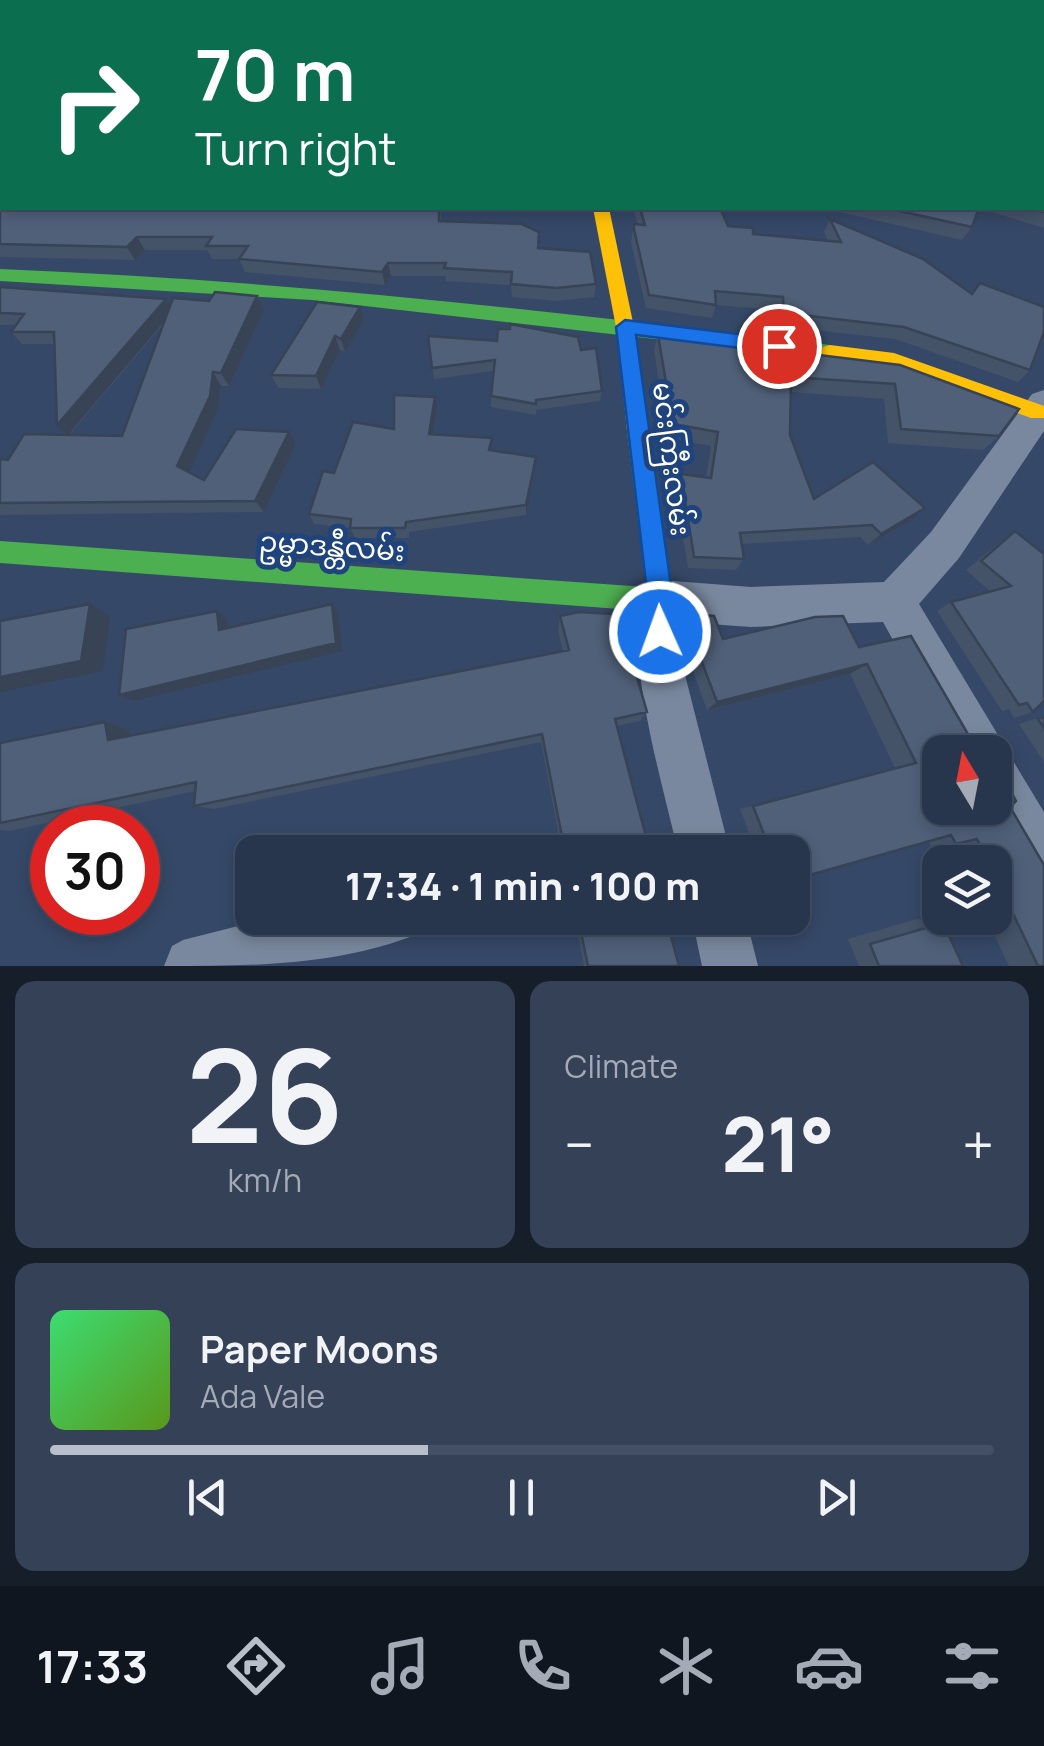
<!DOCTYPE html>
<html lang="en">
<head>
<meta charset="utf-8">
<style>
  :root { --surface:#28364d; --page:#344157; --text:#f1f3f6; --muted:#a5abb6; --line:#445065; --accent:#b8bfca }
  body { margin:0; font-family:Manrope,"Noto Sans Myanmar",sans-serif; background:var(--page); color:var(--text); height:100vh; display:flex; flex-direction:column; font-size:38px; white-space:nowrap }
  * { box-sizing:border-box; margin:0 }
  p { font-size:32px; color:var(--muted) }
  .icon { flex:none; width:55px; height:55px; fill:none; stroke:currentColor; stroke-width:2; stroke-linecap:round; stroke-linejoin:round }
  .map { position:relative; height:966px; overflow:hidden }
  .side { display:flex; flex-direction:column; gap:15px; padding:15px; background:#161e2a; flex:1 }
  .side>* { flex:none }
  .banner { position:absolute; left:0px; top:0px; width:1045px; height:210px; box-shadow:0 5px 15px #0003,0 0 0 2px var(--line); background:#0b6e4f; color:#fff; overflow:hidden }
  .needle { width:65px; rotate:350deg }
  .fabs { position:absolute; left:922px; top:735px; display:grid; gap:20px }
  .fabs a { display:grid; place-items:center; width:90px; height:90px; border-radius:20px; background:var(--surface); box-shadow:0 5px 15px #0003,0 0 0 2px var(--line); font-size:50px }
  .speed { position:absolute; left:30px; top:805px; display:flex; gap:20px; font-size:50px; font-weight:700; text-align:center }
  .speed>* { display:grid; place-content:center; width:130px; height:130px; border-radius:50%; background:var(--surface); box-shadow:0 5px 15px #0003,0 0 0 2px var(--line); line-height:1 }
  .speed .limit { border:15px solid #d22; background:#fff; color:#111 }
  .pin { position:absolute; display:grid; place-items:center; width:85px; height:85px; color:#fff; margin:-42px; border:5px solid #fff; border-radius:50%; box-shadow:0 2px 10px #0007 }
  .me { position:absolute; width:110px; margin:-55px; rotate:358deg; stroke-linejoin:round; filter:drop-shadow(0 0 8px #0008) }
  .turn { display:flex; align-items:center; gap:35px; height:210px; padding:0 30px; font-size:45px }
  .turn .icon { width:130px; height:130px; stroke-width:2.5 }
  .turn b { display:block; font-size:70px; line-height:85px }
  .big { font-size:75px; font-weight:800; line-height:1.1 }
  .side .tile { flex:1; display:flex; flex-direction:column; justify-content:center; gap:15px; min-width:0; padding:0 35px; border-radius:20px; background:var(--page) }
  .side .dial { align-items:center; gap:0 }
  .dial b { font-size:130px; line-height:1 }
  .song { display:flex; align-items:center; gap:30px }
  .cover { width:120px; height:120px; border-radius:15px; background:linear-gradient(135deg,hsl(140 70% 55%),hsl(90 70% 35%)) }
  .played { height:10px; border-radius:5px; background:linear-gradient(90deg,var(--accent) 40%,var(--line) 40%) }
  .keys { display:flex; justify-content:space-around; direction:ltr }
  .heat { display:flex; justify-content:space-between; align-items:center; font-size:55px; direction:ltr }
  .side .tiles { flex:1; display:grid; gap:15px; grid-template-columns:1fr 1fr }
  .tile:last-child { grid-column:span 2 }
  .trip { position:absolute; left:235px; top:835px; width:575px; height:100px; border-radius:20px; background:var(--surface); box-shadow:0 5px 15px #0003,0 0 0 2px var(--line); font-weight:800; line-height:100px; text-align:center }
  .menu { display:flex; height:160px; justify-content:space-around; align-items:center; background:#10161f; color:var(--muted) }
  .menu .icon { width:70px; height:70px }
  .menu .active { color:var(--accent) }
  .menu b { font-size:45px; color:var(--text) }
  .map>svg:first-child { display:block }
</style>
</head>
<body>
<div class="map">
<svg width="1044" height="966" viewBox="0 0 1044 966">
  <rect width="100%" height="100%" fill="#354867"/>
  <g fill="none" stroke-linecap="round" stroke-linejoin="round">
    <path fill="#79889e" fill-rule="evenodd" d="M0,104H2V118H0Z
      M1044,390V431L959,558L919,604L998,735L1004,755L1012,759L1044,812V887L1026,879L986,808H995V752H955L883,622L751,627L681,622L682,663L730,852H678C664,788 620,644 645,586L660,580L751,587L884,582L931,532L1032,394Z
      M270,918H418L410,937C331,966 248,966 164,966L172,946L183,940Z
      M692,918H746L758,966H702Z"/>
    <path fill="#4caf50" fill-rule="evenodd" d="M0,269C278,280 554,311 830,345L840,352L830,359L312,300L0,281Z
      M638,422L649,431L673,600L669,608L660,612L0,563V541L646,587L627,431Z"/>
    <path fill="#ffc107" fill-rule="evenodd" d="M593,208H609L634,327L649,431L638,440L627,431L616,327Z
      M830,345L894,353L1044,406V418H1031L892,367L823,357L820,352L823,347Z"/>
  </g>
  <path fill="#455368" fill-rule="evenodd" d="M1044,13V228L978,208L972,227L962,240L831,210L830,208H1042Z
    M0,150L2,208H441V221L539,248L596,284L594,297L556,301L512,297L511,285L446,281V276H391L385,285L245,272L239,259H212L207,250H145L135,260L0,257Z
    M633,208H720L728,226L753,234L828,241L824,232L830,219L1030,370L1018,382L895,339L778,326L777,310L716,305L712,318L646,308L631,242L634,224H638Z
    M0,287L170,306L257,296L264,310L229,386H221L218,409L189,473L204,480L289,432L296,444L264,512L0,515V459L8,460L68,435L54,344H22L11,332L16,325H0ZM165,322L122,436L69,435Z
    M360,307L364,320L345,352L340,350L321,389L278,388L271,375Z
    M658,335L900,365L999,436L983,450L888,443L884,399L791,392L790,435L814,499L925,508L911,520L868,545L860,537L742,544L744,559L736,570L688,568L675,487L681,474L706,478L711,446L668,438L654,350Z
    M428,336L581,350L602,391L600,401L536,410V415L491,407V396L493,371L434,379Z
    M437,409L433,434L492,450L536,457L535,467L526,515L409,532V538H355L350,528L314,524L309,514L334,473L394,429Z
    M1015,531L1033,712L1014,718L1009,709L1002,711L937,611L951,602L991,592L966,570L1000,542Z
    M693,614L723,639L859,647L1010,807L1044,966H1009L986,918H995V862H961L953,844L931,846L929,841L792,852H756L740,809L895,768L850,674L707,710L686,652L685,626Z
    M560,616L647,712L640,721L617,726L650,852H562L541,742L214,809L194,806L195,791L9,831L0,830V823L105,722L129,730L130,735L563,651L558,630Z
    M1044,716V762L1019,724Z
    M575,918H666L679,966H584Z
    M917,919L943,923L963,966H859L848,939Z"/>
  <path fill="#384355" d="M2,90V110L0,106V95Z
    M137,237L145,250L135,260L127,247Z
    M388,263L391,276L385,285L382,272Z
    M257,296L264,310L229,386L221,373Z
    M166,299L173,311L68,435L57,425Z
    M360,307L364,320L345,352L341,339Z
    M335,336L340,350L321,389L316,376Z
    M213,372L221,386L218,409L187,478L177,466Z
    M435,397L437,409L431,445L429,434Z
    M289,432L296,444L264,512L255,501Z
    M536,457L535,467L526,515V505Z
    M925,508L911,520L868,545L881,534Z
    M90,604L110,616L103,671L0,692V677Z
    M332,604L338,613L342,651L133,701L119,695Z
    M217,611L227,619L229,638L219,630Z
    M867,664L850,674L707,710L717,702Z
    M105,722L129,730L133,747L108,740Z"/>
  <path fill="#506079" stroke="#384355" stroke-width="2.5" d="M0,0H312V2H2V90L0,95Z
    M436,0H472V2H436Z
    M550,0H790L791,2H548Z
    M883,0H1031L1033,2H885Z
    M1042,12L1044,13V212L1029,208H1042Z
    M0,150H2V208H439V221L522,224L539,232L538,248L590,252L596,284L557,288L511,284L512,272L444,268L446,263H388L382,272L239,259L248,246H206L212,237H137L127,247L0,244Z
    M640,208H720L728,226L753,228V234L841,242L830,219L923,259L972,294L980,283L1044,307V332L1030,370L904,327L784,313L783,297L715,291L716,305L649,295L634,229V224L645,225Z
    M886,208H979L972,227Z
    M0,287L166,299L57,425L54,332H11L24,314L0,313Z
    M215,292L257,296L221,373L213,372L210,396L177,466L204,480L236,429L289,432L255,501L0,503V459L8,460L24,434L122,436L173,298L209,301Z
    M317,302L360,307L341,339L335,336L316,376L271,375Z
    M510,324L578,337L581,350L596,348L602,391L536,400V404L491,396L495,360L432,368L428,336L497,341L498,329H510Z
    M658,335L900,365L1019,409L999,436L901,429L895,384L791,377L790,435L814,499L873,462L925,508L881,534L872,525L740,533L744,559L694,557L681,474L711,478L718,432L673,424Z
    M394,395L435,397L429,434L492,438L489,450L536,457L526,505L406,522L405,528H350L351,519L309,514L323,471L334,473L353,422L394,429Z
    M1015,531L1044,554V701L1033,712L1027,703L1019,705L951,602L1011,586L981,561Z
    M90,604L81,661L0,677V621Z
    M332,604L336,643L119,695L126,629L217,611L219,630Z
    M579,612L612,614L620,640L626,639L647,712L615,719L650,852H565L542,734L194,806L196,782L0,823V743L105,722L108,740L569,650L560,616Z
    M693,614L714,616L723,639L815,617L843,616L859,647L911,636L976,748L988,750L990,752H940V808H995V762L1016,801L1010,807L1044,865V966H1038L995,876V862H988L977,839L956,844L951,835L792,880V852H771L753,806L916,763L867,664L717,702L694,641Z
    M1044,717V728L1038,719Z
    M578,918H666L679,966H588Z
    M943,923L963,966H879L870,944Z"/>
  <path fill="#1a73e8" stroke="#114b97" stroke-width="2.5" d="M625,320L779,339L789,346L779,353L636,335L673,600L669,641L660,645L651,641L647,632L648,600L616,327Z"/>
  <g text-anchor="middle" stroke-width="10" stroke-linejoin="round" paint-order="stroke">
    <g font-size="28" fill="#fff" stroke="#1f437d">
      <text transform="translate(672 459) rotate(83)" y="10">မင်းကြီးလမ်း</text>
      <text transform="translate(332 546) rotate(4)" y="10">ဥမ္မာဒန္တီလမ်း</text>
    </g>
  </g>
</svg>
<div class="fabs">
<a><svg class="needle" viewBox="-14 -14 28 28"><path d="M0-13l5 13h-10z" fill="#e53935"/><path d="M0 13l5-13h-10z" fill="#a5abb6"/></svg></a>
<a><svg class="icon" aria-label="layers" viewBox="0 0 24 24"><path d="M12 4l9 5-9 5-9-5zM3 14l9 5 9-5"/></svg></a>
</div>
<div class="speed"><div class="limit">30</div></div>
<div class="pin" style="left:779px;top:346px;background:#d93025"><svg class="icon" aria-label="arrive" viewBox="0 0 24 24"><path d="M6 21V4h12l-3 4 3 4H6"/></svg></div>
<svg class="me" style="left:660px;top:632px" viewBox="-20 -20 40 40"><circle r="17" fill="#1a73e8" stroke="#fff" stroke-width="3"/><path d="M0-11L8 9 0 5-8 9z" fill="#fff"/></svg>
<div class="trip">17:34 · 1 min · 100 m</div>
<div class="banner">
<div class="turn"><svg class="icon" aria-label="right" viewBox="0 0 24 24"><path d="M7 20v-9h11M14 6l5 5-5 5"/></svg><div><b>70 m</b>Turn right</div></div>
</div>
</div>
<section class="side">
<div class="tiles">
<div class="tile dial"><b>26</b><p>km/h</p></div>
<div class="tile"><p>Climate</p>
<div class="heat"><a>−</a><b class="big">21°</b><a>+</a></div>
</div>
<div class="tile">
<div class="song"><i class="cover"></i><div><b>Paper Moons</b><p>Ada Vale</p></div></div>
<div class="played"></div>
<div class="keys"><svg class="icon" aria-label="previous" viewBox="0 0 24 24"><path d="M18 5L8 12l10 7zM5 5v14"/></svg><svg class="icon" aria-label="pause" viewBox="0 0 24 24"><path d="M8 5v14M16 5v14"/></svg><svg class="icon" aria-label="next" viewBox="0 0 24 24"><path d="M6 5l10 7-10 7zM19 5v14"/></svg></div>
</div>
</div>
</section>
<nav class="menu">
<b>17:33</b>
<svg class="icon active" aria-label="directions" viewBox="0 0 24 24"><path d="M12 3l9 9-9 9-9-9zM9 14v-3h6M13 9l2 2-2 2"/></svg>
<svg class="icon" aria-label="music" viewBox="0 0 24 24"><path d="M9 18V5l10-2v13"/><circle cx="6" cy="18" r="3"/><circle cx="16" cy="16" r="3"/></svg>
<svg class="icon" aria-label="phone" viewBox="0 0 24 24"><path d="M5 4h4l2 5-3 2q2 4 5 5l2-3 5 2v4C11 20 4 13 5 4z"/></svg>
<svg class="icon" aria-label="climate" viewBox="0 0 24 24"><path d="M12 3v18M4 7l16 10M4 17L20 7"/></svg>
<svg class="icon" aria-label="car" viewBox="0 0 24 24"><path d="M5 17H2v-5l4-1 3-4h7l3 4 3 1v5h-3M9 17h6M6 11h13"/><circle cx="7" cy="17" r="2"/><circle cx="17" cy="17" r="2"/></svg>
<svg class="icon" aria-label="filters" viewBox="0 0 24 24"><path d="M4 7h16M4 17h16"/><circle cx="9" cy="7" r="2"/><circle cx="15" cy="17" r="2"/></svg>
</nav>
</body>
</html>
